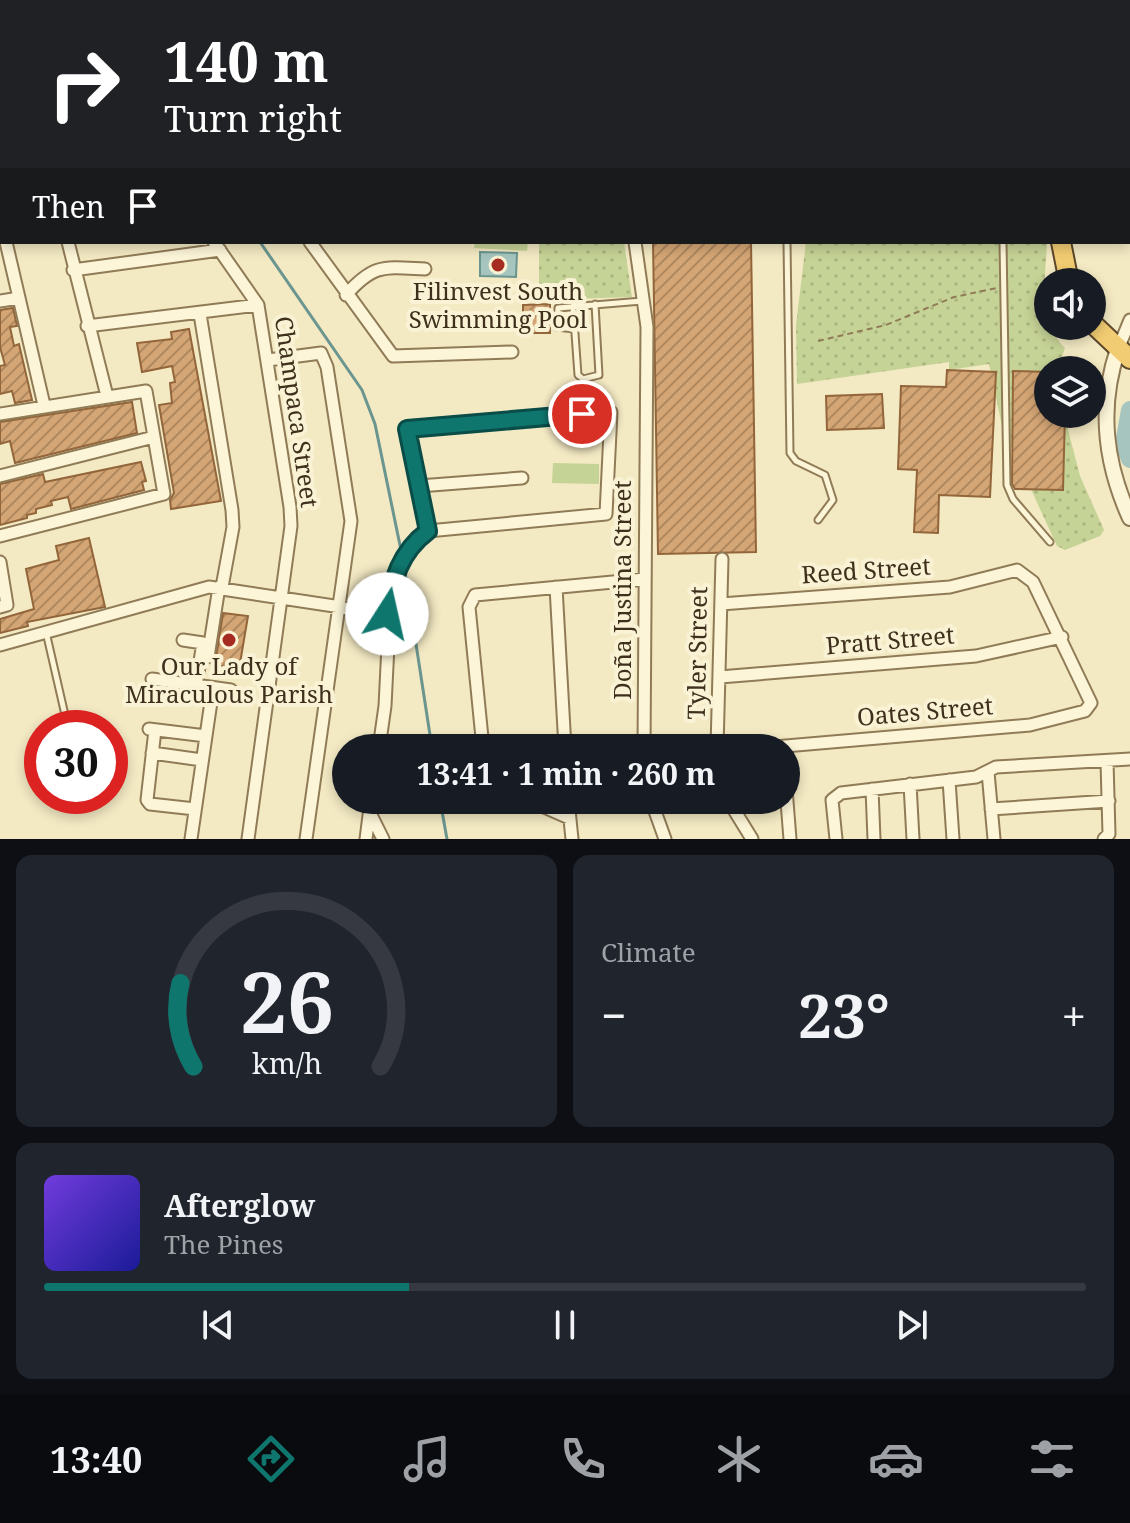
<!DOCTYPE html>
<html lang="en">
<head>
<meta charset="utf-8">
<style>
  :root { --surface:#171b24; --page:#20242c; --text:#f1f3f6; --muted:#9ea1a6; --line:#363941; --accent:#0f766e }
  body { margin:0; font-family:"Noto Serif",serif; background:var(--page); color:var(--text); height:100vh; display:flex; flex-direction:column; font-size:30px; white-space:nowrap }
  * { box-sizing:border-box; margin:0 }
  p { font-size:26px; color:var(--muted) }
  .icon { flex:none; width:44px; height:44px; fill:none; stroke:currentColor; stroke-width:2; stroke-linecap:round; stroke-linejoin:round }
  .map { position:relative; height:839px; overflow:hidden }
  .panel { display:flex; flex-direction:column; gap:16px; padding:16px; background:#0d0f14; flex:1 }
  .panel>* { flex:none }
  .guide { position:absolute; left:0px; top:0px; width:1130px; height:244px; box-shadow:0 4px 12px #0003; background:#202124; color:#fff; overflow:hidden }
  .tools { position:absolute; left:1034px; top:268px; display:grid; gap:16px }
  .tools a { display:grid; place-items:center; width:72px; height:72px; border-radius:50%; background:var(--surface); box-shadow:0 4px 12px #0003; font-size:40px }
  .speed { position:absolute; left:24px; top:710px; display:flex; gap:16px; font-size:40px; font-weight:700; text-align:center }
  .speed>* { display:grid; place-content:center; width:104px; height:104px; border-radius:50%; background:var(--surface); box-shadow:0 4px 12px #0003; line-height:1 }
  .speed .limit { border:12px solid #d22; background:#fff; color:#111 }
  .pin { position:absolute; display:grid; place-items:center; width:68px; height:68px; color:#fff; margin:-34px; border:4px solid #fff; border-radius:50%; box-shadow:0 2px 8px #0007 }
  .me { position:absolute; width:88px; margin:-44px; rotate:10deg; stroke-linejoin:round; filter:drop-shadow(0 0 6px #0008) }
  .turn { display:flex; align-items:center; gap:28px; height:168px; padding:0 32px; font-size:36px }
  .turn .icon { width:104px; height:104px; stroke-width:2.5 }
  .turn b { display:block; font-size:56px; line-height:68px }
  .then { display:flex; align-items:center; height:76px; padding:0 32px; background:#0003; gap:16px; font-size:30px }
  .big { font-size:60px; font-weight:700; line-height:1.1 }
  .panel .tile { flex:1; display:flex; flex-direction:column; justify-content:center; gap:12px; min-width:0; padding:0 28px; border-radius:16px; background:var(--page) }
  .panel .dial { align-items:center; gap:0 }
  .dial svg { height:208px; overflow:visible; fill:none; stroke:var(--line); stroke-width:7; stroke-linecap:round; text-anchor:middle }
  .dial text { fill:var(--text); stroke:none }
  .song { display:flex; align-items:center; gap:24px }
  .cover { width:96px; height:96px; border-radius:12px; background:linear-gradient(135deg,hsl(260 70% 55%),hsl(240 70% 35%)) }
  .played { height:8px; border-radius:4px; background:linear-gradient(90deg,var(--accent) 35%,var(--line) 35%) }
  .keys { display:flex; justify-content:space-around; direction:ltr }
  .heat { display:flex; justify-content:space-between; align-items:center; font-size:44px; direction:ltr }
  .panel .tiles { flex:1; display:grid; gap:16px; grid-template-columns:1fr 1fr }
  .tile:last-child { grid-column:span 2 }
  .trip { position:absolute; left:332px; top:734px; width:468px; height:80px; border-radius:40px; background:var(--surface); box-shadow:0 4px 12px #0003; font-weight:700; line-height:80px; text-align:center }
  .dock { display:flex; height:128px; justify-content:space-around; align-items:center; background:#090b0e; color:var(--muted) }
  .dock .icon { width:56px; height:56px }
  .dock .current { color:var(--accent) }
  .dock b { font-size:36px; color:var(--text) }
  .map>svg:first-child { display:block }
</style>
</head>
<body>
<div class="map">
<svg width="1130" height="839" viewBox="0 0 1130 839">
  <defs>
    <pattern id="grass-dots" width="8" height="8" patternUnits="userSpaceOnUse" patternTransform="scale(2)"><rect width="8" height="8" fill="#c6d396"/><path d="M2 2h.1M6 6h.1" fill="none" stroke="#abb581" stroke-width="1.8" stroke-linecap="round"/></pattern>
    <pattern id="building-hatch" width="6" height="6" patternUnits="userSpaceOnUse" patternTransform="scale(2)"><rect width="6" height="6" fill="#d5a675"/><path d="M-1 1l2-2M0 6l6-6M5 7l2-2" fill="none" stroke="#ae885f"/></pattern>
  </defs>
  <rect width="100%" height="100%" fill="#f3e9c3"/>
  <path fill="url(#grass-dots)" d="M0,0L130,2H2L0,186Z
    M539,242H624L632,297L539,300Z
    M806,242H1047C1046,281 1035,317 1065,348L1057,370H1048V414H1064L1080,476L1104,530L1100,536L1065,550L1057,546L1002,426L989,364L949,370V362L797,384L796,325Z"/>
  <path fill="#c6d396" d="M475,242H528L527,251L474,248Z
    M553,463L599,464V484L552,483Z"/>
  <path fill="#a6c5bf" stroke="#6b958f" stroke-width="2" d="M480,252L517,253L516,277L480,276Z"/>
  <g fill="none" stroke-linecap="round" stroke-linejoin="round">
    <path stroke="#6b958f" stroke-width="3" d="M122,0L123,2
      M260,242L362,390L375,424L402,555
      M404,566L432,748
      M440,800L447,839"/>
    <path stroke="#a6c5bf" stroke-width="18" d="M1130,410L1124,444L1130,459"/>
  </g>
  <path fill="url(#building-hatch)" stroke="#92653a" stroke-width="2" d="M653,242H751L756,552L658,554Z
    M550,304V333H523V305Z
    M13,308L17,326L10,327L14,346L19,344L32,400L15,403L12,391L0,394V366L5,365L0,347V310Z
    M189,329L221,501L171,509L170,500L174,493L159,405L172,403L170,383L175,382L172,366L142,372L137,343L172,339L171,332Z
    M947,370L996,372L990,497L939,495L938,533L914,532L917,470L898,469L901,386L946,387Z
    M1013,371L1048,372V414H1065L1063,490L1015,489L1012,484Z
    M882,394L884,428L827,430L826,396Z
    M132,402L137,433L15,463L10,441L0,444V422Z
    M141,462L146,481L142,482L144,490L71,509L68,497L51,501L52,505L36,509V513L27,515V518L0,525V484L43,474L45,482Z
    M89,538L105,607L27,622L28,626L0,633V619L34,609L26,569L59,560L56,546Z
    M223,613L248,616L239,669L212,665L216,658Z"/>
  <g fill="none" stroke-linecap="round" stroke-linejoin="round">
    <g stroke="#907b57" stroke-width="9">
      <path id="service" d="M787,242L790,453L796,461L825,475L833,500L818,520
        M1003,242L1007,485L1013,499L1050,542
        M573,306L578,375L583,379L599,375L595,304
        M574,329L557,327L558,308L642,301
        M46,632L68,728"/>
    </g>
    <g stroke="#907b57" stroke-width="15">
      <path id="minor" d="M177,0V2
        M603,2V0
        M777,2V0
        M0,224H2
        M6,242L44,405
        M68,242L107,396
        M214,242L258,305L290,507L291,526L248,839
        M310,242L393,356L512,352
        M635,242L647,327L644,748
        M73,270L220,250
        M346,295C374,263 385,267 425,269
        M0,301L19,298
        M200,314L232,510L233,527L222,587
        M87,326L258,305
        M1118,349L1130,320
        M268,360L321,353L327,367L351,521L306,839
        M0,414L146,391L164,494L0,536
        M0,476L154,437
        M419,486L522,478
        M0,562L7,605L0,607
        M556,587L565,748
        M721,604L950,587L1017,570L1033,582L1091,703L1085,711L1030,725L761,748
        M183,640L203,643L196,685
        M0,645L209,587L387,614
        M208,657L219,587
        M720,677L976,656L1062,637
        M152,679L231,690
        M149,729L206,736
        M155,730L147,800L150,804L195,809
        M379,748L385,706L391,585C398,563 410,544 428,531L606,514L611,412L407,429L428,531
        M483,748L469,607L475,595L645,579
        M717,748L722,559
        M152,753L202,760
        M988,772L994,839
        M949,780L953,839
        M910,784L913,839
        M786,789L790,839
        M872,789L874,839
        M528,800L569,818
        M568,800L572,839
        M651,800L665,839
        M728,800L752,839
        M991,809L1109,801
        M370,813L383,839
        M191,839L213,688
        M366,839L371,800
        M836,839L832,800L841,793L976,777L996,767L1130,759
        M1104,839L1109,834L1107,761"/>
    </g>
    <g stroke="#907b57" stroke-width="18">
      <path id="tertiary" d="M1118,349C1098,408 1105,463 1130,518"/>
    </g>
    <g stroke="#5d482c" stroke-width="22">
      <path id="trunk" d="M1091,2V0
        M1061,242L1069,282
        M1092,323L1130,359"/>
    </g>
    <path stroke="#907b57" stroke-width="2" stroke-dasharray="6 4" stroke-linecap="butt" d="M405,2V0
      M818,341L886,325L954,297L997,288"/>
    <use href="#service" stroke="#fcf5d8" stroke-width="5"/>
    <use href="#minor" stroke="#fcf5d8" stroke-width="11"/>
    <use href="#tertiary" stroke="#fcf5d8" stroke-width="14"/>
    <use href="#trunk" stroke="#f2cc72" stroke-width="18"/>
  </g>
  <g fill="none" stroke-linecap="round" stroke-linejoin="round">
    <g stroke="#0a4d48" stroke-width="20">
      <path id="route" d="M387,614C392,580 400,552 428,531L407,429L582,414"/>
    </g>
    <use href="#route" stroke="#0f766e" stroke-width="14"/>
  </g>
  <g fill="#a62c21" stroke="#f9f2d4" stroke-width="3">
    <circle cx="498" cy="265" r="8"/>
    <circle cx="229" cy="640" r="8"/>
  </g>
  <g text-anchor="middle" stroke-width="8" stroke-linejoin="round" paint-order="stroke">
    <g font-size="24" fill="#3e301d" stroke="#f9f2d4">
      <text x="498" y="300">Filinvest South<tspan x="498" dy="28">Swimming Pool</tspan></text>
      <text x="229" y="675">Our Lady of<tspan x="229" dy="28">Miraculous Parish</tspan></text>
    </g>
    <g font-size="24" fill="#3e301d" stroke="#f9f2d4">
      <text transform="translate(296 412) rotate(82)" y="8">Champaca Street</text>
      <text transform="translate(866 571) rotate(-4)" y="8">Reed Street</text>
      <text transform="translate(623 590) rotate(-90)" y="8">Doña Justina Street</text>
      <text transform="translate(890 641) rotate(-5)" y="8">Pratt Street</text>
      <text transform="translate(698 653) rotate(-89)" y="8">Tyler Street</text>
      <text transform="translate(925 712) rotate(-5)" y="8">Oates Street</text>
    </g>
  </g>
</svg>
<div class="tools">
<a><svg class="icon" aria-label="sound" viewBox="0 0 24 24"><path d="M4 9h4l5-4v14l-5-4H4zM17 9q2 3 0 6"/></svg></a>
<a><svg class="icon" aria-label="layers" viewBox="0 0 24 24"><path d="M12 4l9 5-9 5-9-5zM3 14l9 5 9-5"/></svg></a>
</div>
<div class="speed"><div class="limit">30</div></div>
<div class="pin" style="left:582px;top:414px;background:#d93025"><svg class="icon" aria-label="arrive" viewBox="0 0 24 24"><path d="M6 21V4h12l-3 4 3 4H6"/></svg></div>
<svg class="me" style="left:387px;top:614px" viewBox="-20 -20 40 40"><circle r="19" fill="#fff"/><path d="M0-13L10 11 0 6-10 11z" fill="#0f766e"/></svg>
<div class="trip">13:41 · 1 min · 260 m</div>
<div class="guide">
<div class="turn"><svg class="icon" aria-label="right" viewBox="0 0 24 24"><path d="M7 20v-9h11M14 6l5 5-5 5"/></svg><div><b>140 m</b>Turn right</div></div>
<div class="then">Then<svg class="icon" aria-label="arrive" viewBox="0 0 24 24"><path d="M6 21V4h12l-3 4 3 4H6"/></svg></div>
</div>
</div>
<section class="panel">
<div class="tiles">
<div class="tile dial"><svg viewBox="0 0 100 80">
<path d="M14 69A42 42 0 1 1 86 69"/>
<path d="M14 69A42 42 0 0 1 9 37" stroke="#0f766e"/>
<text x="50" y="56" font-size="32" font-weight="700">26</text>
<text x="50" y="72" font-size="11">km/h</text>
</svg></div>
<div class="tile"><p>Climate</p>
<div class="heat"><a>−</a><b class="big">23°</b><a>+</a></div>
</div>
<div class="tile">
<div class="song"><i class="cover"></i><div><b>Afterglow</b><p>The Pines</p></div></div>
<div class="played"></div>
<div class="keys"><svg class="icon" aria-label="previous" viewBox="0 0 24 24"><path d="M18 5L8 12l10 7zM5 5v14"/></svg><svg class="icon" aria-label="pause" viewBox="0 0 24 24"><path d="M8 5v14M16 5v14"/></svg><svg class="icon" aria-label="next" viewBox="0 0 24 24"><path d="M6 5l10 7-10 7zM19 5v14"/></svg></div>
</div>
</div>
</section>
<nav class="dock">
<b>13:40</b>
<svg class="icon current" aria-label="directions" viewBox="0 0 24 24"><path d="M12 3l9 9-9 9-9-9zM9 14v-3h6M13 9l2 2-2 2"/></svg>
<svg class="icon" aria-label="music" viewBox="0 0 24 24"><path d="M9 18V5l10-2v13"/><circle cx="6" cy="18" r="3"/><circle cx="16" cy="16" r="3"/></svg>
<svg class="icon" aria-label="phone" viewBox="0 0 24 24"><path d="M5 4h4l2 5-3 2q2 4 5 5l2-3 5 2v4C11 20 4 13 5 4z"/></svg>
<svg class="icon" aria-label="climate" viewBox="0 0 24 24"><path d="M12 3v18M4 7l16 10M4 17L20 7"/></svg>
<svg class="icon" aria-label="car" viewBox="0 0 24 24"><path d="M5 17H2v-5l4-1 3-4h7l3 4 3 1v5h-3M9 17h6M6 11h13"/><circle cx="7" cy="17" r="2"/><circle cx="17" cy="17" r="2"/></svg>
<svg class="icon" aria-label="filters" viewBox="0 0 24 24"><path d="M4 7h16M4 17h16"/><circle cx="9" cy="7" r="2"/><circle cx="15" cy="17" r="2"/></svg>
</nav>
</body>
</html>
